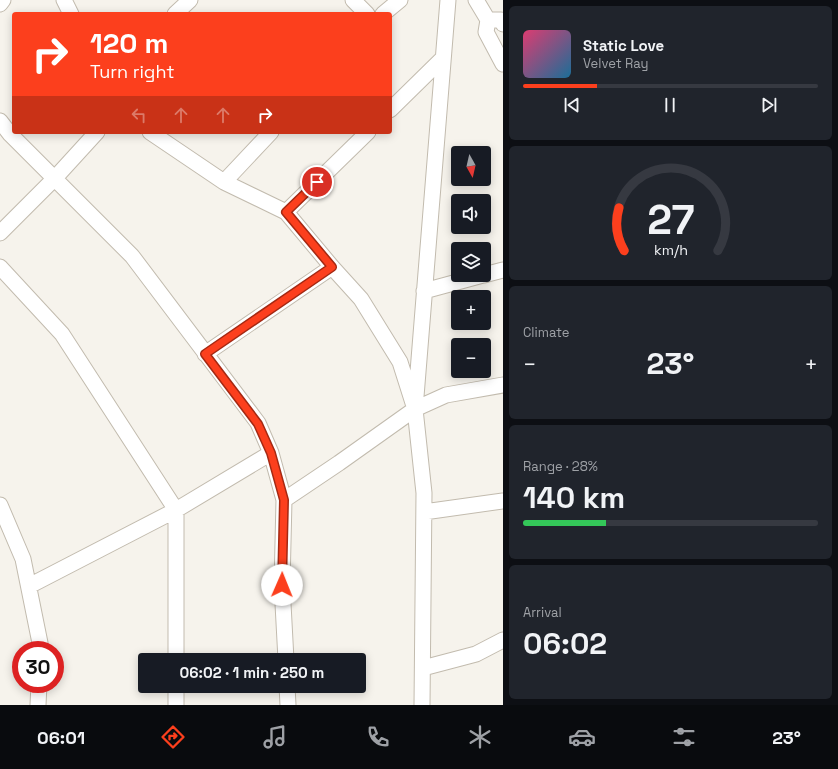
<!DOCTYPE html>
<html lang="en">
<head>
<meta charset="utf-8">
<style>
  :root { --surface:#171b24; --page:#20242c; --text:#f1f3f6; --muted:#9ea1a6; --line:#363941; --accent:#fc3f1d }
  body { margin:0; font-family:"Space Grotesk",sans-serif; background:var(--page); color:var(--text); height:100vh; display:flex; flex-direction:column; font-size:15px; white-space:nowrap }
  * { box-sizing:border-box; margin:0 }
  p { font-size:13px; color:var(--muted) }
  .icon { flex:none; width:22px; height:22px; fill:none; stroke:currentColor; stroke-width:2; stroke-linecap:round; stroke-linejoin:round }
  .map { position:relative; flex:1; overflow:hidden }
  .panel { display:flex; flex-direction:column; gap:6px; padding:6px; background:#0d0f14; width:335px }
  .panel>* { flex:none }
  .hud { position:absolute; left:12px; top:12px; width:380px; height:122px; border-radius:4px; box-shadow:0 2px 10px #0003; background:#fc3f1d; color:#fff; overflow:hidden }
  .needle { width:26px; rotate:172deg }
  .controls { position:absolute; left:451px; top:146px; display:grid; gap:8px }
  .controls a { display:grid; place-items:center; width:40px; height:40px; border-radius:4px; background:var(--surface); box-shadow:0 2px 10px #0003; font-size:20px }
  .speed { position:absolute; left:12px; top:641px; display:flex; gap:8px; font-size:20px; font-weight:700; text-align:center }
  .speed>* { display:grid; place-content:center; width:52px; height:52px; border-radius:50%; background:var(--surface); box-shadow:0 2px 10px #0003; line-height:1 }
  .speed .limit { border:6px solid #d22; background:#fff; color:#111 }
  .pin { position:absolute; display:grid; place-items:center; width:34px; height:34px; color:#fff; margin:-17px; border:2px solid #fff; border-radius:50%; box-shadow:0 1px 4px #0007 }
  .me { position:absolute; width:44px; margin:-22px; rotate:1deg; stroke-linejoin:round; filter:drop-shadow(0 0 3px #0008) }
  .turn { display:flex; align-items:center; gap:14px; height:84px; padding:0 12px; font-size:18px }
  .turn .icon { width:52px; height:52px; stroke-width:2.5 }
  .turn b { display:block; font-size:28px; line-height:34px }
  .lanes { display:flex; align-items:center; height:38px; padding:0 12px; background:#0003; justify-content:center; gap:20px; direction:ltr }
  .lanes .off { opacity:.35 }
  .big { font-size:30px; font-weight:700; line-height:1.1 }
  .panel .tile { flex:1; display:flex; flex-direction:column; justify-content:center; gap:6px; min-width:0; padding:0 14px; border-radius:6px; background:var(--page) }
  .panel .dial { align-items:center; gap:0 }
  .dial svg { height:104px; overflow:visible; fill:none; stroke:var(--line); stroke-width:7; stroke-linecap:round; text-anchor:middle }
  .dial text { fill:var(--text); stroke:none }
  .song { display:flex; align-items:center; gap:12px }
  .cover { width:48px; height:48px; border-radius:6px; background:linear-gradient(135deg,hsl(340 70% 55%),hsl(200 70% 35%)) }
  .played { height:4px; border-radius:2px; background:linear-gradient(90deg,var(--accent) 25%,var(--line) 25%) }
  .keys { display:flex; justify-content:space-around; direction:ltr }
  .heat { display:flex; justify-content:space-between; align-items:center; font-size:22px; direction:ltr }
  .charge { height:6px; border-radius:3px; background:linear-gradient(90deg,#34c759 28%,var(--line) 0) }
  .trip { position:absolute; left:138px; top:653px; width:228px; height:40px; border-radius:4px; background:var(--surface); box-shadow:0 2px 10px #0003; font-weight:700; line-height:40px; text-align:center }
  .menu { display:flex; height:64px; justify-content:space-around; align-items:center; background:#090b0e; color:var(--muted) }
  .menu .icon { width:28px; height:28px }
  .menu .active { color:var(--accent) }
  .menu b { font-size:18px; color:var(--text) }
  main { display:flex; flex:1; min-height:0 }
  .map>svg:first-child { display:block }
</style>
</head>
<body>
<main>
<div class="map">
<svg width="503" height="705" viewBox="0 0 503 705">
  <rect width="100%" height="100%" fill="#f6f3ec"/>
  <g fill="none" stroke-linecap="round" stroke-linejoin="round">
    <g stroke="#c2bbae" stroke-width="17">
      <path id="minor" d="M64,0L71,14
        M353,0L367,14
        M476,0L488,20L486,32L503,64
        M0,4L3,0
        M175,14L190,0
        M383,14L400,0
        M488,20H501L503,24
        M390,110L443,58
        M0,121L10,134L132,256L258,423L271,453L284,500L282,585L286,660
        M150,132L224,182L286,212L332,267L361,299L400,362L413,403
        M224,182L271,132
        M286,212L368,132
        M0,233L55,178L97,132
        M0,267L62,334L176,510V660
        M484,275L503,270
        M424,291L483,275
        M205,354L332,267
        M284,500L339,463L415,409L446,395L503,385
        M0,505L23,559L40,643V650
        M424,512L503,501
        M29,586L176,510L271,453
        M423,668L476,654L503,640
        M287,686L288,705
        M38,705L39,684
        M176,705V686
        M422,705L424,493L415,409L448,0"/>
    </g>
    <use href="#minor" stroke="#fff" stroke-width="15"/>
  </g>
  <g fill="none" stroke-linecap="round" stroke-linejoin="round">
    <g stroke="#a42913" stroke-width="10">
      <path id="route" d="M282,585L284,500L271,453L258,424L205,354L332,267L286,212L317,182"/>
    </g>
    <use href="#route" stroke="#fc3f1d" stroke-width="7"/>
  </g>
</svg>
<div class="controls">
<a><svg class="needle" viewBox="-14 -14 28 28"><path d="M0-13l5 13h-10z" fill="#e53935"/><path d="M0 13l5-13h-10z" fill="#9ea1a6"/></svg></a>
<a><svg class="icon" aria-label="sound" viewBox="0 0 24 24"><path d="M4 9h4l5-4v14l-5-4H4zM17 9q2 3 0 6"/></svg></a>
<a><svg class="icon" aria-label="layers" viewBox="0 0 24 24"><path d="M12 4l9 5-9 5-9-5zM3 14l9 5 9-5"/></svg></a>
<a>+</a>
<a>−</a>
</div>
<div class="speed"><div class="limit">30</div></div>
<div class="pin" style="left:317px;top:182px;background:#d93025"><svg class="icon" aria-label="arrive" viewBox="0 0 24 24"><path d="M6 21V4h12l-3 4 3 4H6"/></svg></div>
<svg class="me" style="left:282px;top:585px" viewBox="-20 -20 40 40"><circle r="19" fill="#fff"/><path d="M0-13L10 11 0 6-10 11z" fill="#fc3f1d"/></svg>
<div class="trip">06:02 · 1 min · 250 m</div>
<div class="hud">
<div class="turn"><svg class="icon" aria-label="right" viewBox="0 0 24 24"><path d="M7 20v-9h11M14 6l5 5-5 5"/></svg><div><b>120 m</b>Turn right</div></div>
<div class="lanes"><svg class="icon off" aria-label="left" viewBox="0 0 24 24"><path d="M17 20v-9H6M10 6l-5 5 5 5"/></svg><svg class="icon off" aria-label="ahead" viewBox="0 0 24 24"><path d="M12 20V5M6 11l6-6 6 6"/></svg><svg class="icon off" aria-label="ahead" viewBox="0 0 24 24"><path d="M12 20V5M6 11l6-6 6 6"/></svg><svg class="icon" aria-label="right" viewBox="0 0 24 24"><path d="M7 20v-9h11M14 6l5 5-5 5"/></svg></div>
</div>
</div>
<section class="panel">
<div class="tile">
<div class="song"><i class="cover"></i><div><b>Static Love</b><p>Velvet Ray</p></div></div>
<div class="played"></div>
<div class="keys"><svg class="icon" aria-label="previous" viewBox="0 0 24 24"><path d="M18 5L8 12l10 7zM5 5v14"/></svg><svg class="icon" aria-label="pause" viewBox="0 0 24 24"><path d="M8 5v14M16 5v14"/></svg><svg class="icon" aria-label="next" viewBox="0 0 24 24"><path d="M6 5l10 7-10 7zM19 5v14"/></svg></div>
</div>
<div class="tile dial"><svg viewBox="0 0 100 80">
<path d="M14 69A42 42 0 1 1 86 69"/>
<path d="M14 69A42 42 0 0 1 10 36" stroke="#fc3f1d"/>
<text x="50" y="56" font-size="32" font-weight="700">27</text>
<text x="50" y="72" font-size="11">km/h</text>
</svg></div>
<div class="tile"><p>Climate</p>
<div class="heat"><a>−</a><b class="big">23°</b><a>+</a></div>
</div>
<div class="tile"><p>Range · 28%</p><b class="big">140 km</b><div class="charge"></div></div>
<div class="tile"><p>Arrival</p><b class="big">06:02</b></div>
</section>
</main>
<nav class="menu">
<b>06:01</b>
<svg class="icon active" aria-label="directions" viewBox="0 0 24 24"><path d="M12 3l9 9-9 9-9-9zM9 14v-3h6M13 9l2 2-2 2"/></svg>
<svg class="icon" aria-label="music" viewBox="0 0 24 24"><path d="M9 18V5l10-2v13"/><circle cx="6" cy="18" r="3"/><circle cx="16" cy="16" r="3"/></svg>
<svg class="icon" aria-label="phone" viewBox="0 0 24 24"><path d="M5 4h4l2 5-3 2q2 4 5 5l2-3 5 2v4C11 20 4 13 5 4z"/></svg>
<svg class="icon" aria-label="climate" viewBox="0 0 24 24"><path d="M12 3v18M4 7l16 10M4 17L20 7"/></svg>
<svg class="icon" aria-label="car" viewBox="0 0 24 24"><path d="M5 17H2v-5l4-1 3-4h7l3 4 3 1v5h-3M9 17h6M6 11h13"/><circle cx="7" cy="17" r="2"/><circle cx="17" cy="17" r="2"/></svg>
<svg class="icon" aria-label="filters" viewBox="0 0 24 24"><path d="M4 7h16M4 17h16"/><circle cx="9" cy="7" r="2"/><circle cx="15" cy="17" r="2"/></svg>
<b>23°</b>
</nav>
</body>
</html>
